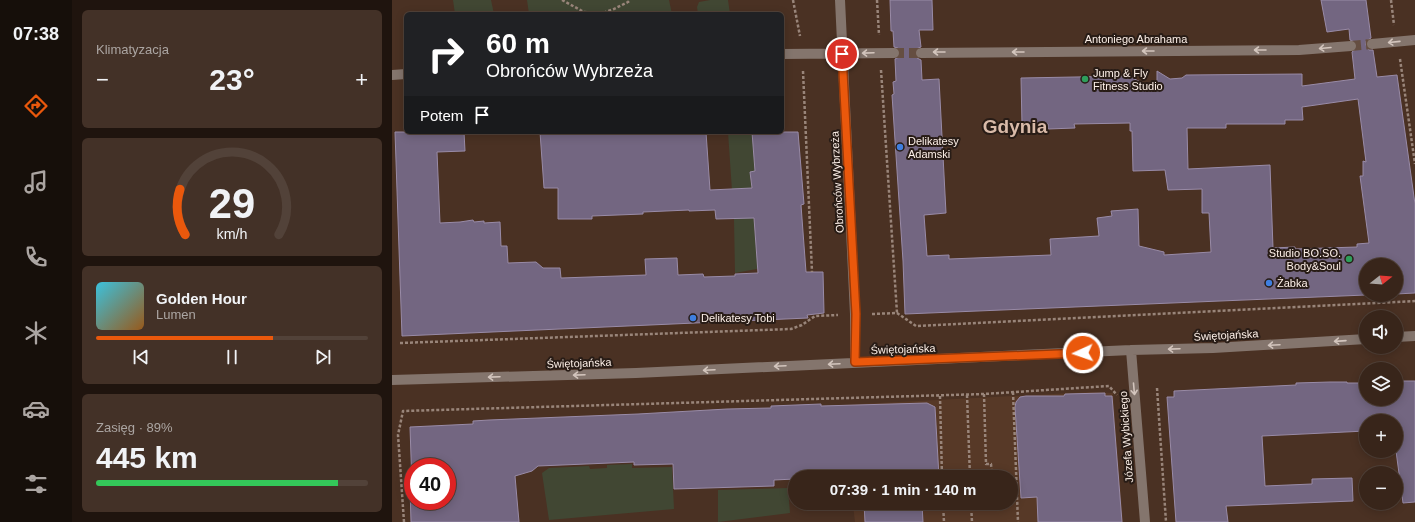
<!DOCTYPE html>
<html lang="pl">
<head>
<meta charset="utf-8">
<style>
  :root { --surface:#38251a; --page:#433127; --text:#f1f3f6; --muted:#aba5a2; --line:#524239; --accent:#ea580c }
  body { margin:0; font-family:Arial,sans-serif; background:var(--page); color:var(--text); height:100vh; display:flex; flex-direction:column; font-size:15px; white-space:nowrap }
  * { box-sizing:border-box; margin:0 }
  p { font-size:13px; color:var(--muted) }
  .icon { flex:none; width:22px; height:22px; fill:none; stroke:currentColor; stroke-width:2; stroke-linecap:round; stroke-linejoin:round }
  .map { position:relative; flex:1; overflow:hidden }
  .side { display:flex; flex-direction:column; gap:10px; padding:10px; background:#1f140e; width:320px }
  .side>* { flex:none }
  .guide { position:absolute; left:12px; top:12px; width:380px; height:122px; border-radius:6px; box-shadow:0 2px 10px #0003,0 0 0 1px var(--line); background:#202124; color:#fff; overflow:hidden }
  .needle { width:26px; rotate:73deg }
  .tools { position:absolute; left:967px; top:258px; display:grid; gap:8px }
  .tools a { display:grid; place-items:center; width:44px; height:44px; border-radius:50%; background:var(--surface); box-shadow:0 2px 10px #0003,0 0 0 1px var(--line); font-size:20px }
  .speed { position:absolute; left:12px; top:458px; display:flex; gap:8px; font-size:20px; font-weight:700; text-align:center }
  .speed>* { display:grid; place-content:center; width:52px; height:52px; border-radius:50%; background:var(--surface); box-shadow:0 2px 10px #0003,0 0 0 1px var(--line); line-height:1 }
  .speed .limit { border:6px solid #d22; background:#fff; color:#111 }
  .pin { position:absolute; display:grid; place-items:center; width:34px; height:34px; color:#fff; margin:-17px; border:2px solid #fff; border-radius:50%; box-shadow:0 1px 4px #0007 }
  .me { position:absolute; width:44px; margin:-22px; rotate:267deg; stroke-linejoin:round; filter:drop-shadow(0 0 3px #0008) }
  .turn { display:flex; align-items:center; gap:14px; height:84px; padding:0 16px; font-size:18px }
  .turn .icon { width:52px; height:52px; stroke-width:2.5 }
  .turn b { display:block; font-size:28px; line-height:34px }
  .then { display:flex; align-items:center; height:38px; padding:0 16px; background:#0003; gap:8px; font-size:15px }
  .big { font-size:30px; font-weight:800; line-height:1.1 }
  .side .tile { flex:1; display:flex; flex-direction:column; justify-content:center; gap:6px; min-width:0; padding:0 14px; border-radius:6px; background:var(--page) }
  .side .dial { align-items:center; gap:0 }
  .dial svg { height:104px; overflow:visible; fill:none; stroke:var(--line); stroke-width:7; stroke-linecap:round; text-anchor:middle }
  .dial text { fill:var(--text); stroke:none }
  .song { display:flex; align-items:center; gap:12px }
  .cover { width:48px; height:48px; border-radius:6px; background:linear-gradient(135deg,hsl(190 70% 55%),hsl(30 70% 35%)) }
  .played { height:4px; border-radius:2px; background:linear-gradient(90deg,var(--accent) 65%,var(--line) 65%) }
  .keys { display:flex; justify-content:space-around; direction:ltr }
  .heat { display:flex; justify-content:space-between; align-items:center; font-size:22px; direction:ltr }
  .charge { height:6px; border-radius:3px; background:linear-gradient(90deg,#34c759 89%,var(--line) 0) }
  .trip { position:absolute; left:396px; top:470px; width:230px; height:40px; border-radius:20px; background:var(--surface); box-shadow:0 2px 10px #0003,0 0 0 1px var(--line); font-weight:800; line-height:40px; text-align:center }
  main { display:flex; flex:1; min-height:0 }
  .tabs { display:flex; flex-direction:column; width:72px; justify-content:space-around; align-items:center; background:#160f0a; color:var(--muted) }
  .tabs .icon { width:28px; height:28px }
  .tabs .on { color:var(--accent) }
  .tabs b { font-size:18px; color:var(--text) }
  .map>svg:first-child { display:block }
</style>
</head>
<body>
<main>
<nav class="tabs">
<b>07:38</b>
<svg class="icon on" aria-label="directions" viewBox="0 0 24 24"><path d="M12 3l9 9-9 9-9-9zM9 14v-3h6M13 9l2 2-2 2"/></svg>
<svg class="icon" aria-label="music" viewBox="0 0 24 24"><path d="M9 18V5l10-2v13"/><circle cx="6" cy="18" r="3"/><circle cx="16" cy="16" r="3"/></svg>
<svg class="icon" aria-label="phone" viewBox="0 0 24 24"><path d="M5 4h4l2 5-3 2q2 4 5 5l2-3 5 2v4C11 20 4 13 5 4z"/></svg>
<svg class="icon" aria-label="climate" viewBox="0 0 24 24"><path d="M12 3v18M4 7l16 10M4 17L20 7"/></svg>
<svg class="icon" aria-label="car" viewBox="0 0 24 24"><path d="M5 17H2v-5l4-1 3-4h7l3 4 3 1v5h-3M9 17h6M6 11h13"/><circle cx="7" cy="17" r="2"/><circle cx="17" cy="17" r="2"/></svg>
<svg class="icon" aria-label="filters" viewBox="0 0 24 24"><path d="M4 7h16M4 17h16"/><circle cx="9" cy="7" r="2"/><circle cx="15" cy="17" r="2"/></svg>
</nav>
<section class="side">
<div class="tile"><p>Klimatyzacja</p>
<div class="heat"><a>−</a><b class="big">23°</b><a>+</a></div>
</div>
<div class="tile dial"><svg viewBox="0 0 100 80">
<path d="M14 69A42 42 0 1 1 86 69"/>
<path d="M14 69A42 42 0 0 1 10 34" stroke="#ea580c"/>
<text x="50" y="56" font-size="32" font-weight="700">29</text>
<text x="50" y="72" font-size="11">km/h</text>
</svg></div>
<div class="tile">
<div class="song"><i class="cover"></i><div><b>Golden Hour</b><p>Lumen</p></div></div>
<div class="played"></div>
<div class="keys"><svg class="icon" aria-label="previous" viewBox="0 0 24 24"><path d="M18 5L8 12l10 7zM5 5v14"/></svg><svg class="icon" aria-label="pause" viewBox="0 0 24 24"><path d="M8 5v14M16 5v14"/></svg><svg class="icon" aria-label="next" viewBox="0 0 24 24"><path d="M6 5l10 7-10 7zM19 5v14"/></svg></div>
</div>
<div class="tile"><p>Zasięg · 89%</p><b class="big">445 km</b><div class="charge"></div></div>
</section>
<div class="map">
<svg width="1023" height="522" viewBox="0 0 1023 522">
  <rect width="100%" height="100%" fill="#4a3123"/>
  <path fill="#573927" d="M699,392L721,393L731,522H463L461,505H455V503H619V477H453L449,405Z"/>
  <path fill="#414733" d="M61,0H99L102,14H63Z
    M135,0H277L280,14H137Z
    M318,0H336L338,14H306L305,7L307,2Z
    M336,132H360L363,171L358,172L365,258L370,268L343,273L342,220Z
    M240,464V468L280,467L282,509L157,520L150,473L157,468L197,466L198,469L215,468V465Z
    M396,488L398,513L326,522V490Z"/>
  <path fill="#736681" stroke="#998ba7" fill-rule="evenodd" d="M498,0H540L541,30H527L529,47L524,49L523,53L525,58L529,60L530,80L547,79L554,213L532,215L535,256L557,255V259L659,255L658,239L707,236L705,218L720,216L719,211L746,209L747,246L772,252V255L819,252L817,213H810V189L776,190L773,170L741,171L740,131H738V123L682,124L683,128L656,129V124L630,125L629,78L737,76L765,91V71L778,79L790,78L794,75L910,74V86L963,79L960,52L965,48V43L958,40L957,29L935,32L929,0H974L979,38L974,41V45L977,50H981L985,77L1005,75L1023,204V293L1004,294V265H974V295L513,314L511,261L500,95L502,94L501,82L504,81L503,59L507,57L508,53L506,48L502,47L501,31H499ZM966,99L974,162L971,161V176H968L977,243L965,244V247L903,249V247L881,248L878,165L796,169L795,128H834V124H893V120H911L910,107Z
    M3,132H72L73,151L45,152L48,223L68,222L81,220L82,222L92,221V223L108,222L109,246H115L116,263L144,262L151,268H168L169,278L254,275L253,259L285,258L286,275L311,274L312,277L343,276V274L366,273L362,218L324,219L323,210L297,211V210L251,212V214L200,216V219H166V188H152L148,132H314L318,190L360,188L358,172L363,171L360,132H406L412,204L409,205L414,272H431L432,313L415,315L416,318L10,336Z
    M1004,381H1023V502L1011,503L1004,451V421H974V431L870,436L873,486L920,484V479L960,478L961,501L834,506L836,522H784L775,397H782V391L904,385V383L938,382H955V383H974V399H1004Z
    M713,393V396H720L730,522H646L645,497L629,498L623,407L624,402L628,397L634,396H672L673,394Z
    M535,403L543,407L547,477H471V475L435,477H403V479L382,480V486L282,489L281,464L242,465V462L146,466L140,471L123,476L127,522H19L18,487L20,486L18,427L81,424V421L97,420L246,414L335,409L379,408V406L429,404V406ZM21,467H55V501H21Z
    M472,503H548V505L530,504L531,522H473Z"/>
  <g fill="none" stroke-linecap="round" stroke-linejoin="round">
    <path stroke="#654e41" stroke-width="10" stroke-dasharray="10 5" stroke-linecap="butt" d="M959,46L980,44
      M502,53H529"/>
    <path stroke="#99857a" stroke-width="2.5" stroke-dasharray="3 2" stroke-linecap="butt" d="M170,0L192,12L208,14L222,9L236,2L238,0
      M401,0L408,36
      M485,0L487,35
      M999,0L1002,25
      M1008,59L1023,164
      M489,70L505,313
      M411,71L420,272
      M480,314L505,313L524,326L1023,301
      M8,343L399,329L410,325L423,316L446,315
      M765,388L774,522
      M621,392L626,522
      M592,394L594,464H599L600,477
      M575,395L578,477
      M548,396L550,477
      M551,503L552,522
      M579,503L580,522
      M12,522L6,435L11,411L592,394L717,386L725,395"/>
    <path stroke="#84756d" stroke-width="10" d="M448,0L463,314V362
      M980,44L1023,40
      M529,53L907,50L959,46
      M390,54L502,53
      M0,75L14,74
      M1004,337L1023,336
      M739,350L753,522
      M0,380L244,373L739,350L821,348L974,339"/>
  </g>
  <defs><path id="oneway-shaft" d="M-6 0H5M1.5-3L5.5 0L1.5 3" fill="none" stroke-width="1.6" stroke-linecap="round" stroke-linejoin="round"/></defs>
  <g stroke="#d3c5bd">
    <use href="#oneway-shaft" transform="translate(1002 42) rotate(174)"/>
    <use href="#oneway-shaft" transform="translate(933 48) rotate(175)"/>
    <use href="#oneway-shaft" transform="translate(868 50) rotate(180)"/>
    <use href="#oneway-shaft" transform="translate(756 51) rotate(180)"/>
    <use href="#oneway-shaft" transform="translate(547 52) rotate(180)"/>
    <use href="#oneway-shaft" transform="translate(626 52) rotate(180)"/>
    <use href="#oneway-shaft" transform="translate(476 53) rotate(178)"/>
    <use href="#oneway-shaft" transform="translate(948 341) rotate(176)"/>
    <use href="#oneway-shaft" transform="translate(882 345) rotate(177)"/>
    <use href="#oneway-shaft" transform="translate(782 349) rotate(178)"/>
    <use href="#oneway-shaft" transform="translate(442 364) rotate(177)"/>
    <use href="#oneway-shaft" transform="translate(388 366) rotate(177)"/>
    <use href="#oneway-shaft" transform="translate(317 370) rotate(177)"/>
    <use href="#oneway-shaft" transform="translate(187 375) rotate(178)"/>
    <use href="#oneway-shaft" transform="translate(102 377) rotate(178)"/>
    <use href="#oneway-shaft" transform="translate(742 389) rotate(85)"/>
  </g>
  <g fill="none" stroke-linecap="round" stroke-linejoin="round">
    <g stroke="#983908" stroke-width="10">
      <path id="route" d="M450,54L464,314L463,362L691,353"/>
    </g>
    <use href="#route" stroke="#ea580c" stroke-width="7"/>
  </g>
  <g fill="#2e9e5b" stroke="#281c16" stroke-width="1.5">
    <circle cx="693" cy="79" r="4"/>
    <circle cx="957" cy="259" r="4"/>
  </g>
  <g fill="#3f7fe0" stroke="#281c16" stroke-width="1.5">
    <circle cx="508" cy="147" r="4"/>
    <circle cx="877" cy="283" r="4"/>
    <circle cx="301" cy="318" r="4"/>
  </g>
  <g text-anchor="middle" stroke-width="4" stroke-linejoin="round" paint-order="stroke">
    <g font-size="11" fill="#fdf0e8" stroke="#281c16">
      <text x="744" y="43">Antoniego Abrahama</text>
      <text transform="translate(445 182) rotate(-93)" y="4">Obrońców Wybrzeża</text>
      <text transform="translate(834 335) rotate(-3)" y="4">Świętojańska</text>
      <text transform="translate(511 349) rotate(-2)" y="4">Świętojańska</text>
      <text transform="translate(187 363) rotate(-2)" y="4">Świętojańska</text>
      <text transform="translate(734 437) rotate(-94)" y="4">Józefa Wybickiego</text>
    </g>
    <g font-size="11" fill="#fdf0e8" stroke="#281c16" text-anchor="start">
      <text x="701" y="77">Jump &amp; Fly<tspan x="701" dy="13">Fitness Studio</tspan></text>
      <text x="516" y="145">Delikatesy<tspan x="516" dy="13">Adamski</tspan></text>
      <text x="949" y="257" text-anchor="end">Studio BO.SO.<tspan x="949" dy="13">Body&amp;Soul</tspan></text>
      <text x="885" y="287">Żabka</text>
      <text x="309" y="322">Delikatesy Tobi</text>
    </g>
    <g font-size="19" font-weight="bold" fill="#d9baa8" stroke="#281c16">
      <text x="623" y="133">Gdynia</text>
    </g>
  </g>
</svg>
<div class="tools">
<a><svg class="needle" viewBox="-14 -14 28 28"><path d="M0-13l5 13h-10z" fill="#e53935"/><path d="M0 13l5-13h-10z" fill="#aba5a2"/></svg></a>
<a><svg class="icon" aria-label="sound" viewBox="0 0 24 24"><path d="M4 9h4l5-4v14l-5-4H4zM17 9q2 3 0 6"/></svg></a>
<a><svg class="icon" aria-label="layers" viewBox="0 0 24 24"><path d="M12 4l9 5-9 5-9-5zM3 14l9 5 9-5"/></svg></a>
<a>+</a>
<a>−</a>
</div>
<div class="speed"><div class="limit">40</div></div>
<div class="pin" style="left:450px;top:54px;background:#d93025"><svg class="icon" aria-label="arrive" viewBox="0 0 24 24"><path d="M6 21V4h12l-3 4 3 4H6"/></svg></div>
<svg class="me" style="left:691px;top:353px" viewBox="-20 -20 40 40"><circle r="17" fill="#ea580c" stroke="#fff" stroke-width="3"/><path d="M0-11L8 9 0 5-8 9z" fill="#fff"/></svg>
<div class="trip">07:39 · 1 min · 140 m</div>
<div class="guide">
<div class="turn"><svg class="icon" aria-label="right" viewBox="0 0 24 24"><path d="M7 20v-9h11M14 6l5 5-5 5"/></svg><div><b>60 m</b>Obrońców Wybrzeża</div></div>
<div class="then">Potem<svg class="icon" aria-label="arrive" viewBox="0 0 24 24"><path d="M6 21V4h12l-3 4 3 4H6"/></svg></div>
</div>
</div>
</main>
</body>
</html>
